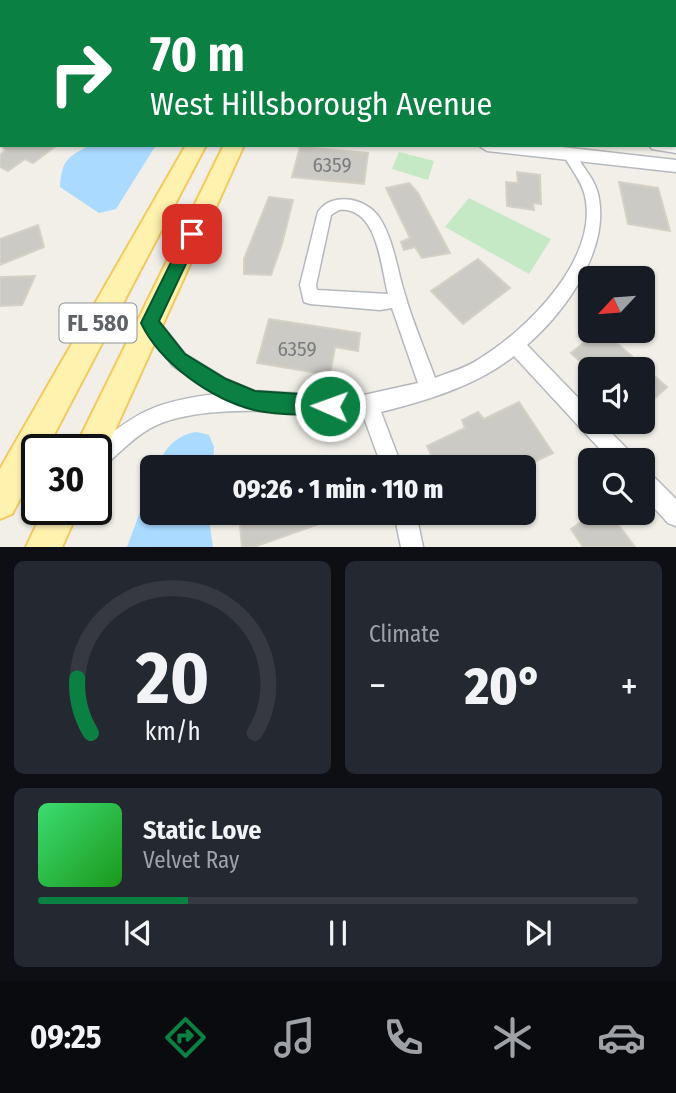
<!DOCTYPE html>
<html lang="en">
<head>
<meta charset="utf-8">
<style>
  :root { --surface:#171b24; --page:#242831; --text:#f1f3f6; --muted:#9ea1a6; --line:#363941; --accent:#0b8043 }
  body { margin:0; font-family:"Fira Sans Condensed",sans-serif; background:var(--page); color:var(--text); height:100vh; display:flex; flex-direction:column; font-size:26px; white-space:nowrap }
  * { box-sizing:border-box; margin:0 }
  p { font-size:23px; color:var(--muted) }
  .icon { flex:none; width:38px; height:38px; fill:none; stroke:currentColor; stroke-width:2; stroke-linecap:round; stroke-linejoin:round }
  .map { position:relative; height:547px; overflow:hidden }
  .sheet { display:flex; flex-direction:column; gap:14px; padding:14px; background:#0d0f14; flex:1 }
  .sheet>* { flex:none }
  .banner { position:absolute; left:0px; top:0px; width:677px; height:147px; box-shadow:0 2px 5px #0004; background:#0b8043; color:#fff; overflow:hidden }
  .needle { width:46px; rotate:244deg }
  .buttons { position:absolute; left:578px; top:266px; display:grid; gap:14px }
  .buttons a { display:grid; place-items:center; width:77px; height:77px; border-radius:10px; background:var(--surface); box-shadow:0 2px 5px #0004; font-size:35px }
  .speed { position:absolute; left:21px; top:434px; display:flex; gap:14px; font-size:35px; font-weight:700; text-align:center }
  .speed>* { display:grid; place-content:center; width:91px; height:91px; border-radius:50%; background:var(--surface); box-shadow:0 2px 5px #0004; line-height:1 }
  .speed .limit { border:4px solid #111; border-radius:10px; background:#fff; color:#111 }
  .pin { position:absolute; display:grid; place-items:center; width:60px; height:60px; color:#fff; margin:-30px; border-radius:14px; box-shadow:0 4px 10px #0006 }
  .me { position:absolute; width:77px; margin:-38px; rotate:272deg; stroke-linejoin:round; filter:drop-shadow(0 0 5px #0008) }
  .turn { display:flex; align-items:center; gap:24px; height:147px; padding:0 35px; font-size:32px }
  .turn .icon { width:91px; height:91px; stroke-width:2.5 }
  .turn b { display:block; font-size:49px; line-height:60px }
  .big { font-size:52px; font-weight:800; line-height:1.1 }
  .sheet .card { flex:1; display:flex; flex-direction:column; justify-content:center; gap:10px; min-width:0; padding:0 24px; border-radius:10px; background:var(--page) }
  .sheet .dial { align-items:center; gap:0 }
  .dial svg { height:182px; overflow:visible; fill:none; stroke:var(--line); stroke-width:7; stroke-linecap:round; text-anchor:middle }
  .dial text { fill:var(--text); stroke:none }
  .song { display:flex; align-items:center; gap:21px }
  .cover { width:84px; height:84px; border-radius:10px; background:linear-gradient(135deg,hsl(140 70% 55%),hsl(120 70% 35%)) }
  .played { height:7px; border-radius:4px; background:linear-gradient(90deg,var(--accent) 25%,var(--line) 25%) }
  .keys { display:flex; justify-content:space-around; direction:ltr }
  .heat { display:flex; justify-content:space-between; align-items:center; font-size:38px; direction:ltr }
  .sheet .tiles { flex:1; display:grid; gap:14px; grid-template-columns:1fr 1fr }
  .card:last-child { grid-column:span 2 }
  .trip { position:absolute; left:140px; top:455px; width:396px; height:70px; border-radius:10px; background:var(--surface); box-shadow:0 2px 5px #0004; font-weight:800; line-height:70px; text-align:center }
  .tab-bar { display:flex; height:112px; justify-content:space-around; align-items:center; background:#090b0e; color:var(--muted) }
  .tab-bar .icon { width:49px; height:49px }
  .tab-bar .active { color:var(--accent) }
  .tab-bar b { font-size:32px; color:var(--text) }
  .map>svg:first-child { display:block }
</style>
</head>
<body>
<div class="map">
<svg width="676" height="547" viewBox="0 0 676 547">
  <rect width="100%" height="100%" fill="#f1efe8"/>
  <path fill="#c5e8c5" d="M399,152L434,161L428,180L392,169Z
    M469,198L551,239L529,274L445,227Z"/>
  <path fill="#aadaff" d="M90,145H156L116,209L99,213L60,187C62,159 67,158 90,145Z
    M197,432L209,435L214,447L213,467H157C164,449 177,434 197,432Z
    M152,480V513H208L213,547H127Z"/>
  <path fill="#cccac5" stroke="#d6d1c6" stroke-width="2" d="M0,145H57L33,163L25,159L8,171L0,167V155L6,150Z
    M300,147L368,153L364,184L292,177Z
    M517,172L540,175L541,204L533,203L534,210L507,206L506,182L518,183Z
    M619,182L658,188L670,231L628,224Z
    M409,183L418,193L450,253L422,258L415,247L404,250L401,242L410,238L386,188Z
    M269,197L293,200L282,244L271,275L244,274V259Z
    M38,225L44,247L0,265V239Z
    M478,259L510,288L463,324L431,291Z
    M35,276L22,305L0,306V277Z
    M269,319L360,333L358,351L335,347L330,375L257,363Z
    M598,331H603L667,387L642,410V369H588L571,353Z
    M519,402L553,453L524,467H437L427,446L465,428L462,420L478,412L484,419Z
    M239,513H344V515L254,547H242Z
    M600,515L604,520L611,515L635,547H583L571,529L585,519L588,524Z"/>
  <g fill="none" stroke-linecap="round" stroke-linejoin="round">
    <g stroke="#b5b8bc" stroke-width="8">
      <path id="lane" d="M451,0L454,2"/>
    </g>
    <g stroke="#b5b8bc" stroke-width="3">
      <path id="street" d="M166,0H174L165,2Z
        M2,126V134L0,135V127Z
        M569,150L573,151C582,166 597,181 599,199C608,252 565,312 527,345L590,410V422H601L631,453L634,460H610L514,356C476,386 428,400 381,412L402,467H382L363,415C336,419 309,414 282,412C245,409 181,410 149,429C132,439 118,454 103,467L96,470V450H92C135,411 159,401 216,394L173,366L141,323L144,318L150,315L156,318L185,354L226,379L254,391L355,397L418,383L392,308L380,310L310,304L304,302L300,285L318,212C332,191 366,198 379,217C394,240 397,270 405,295C413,323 425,350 435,378C450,372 466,368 479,359C527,330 599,259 585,196C582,181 570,168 563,154ZM339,210C378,206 381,268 388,294L317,290L316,285L331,215Z
        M642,469L649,472L676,499V526L668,523L642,495Z
        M394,513H416L423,547H401Z"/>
    </g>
    <g stroke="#b6babf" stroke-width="3">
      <path id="secondary" d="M676,141V153L652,149L649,145H676Z
        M478,145H544L676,160V172L487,151Z"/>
    </g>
    <g stroke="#f2c960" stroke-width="4">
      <path id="primary" d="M269,0H283L268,2Z
        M297,0H311L296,2Z
        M186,145H206L46,450H37V467L12,514L0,519V469Z
        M224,145H244L101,461L96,463V450H74Z
        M44,509H79L62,547H26Z"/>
    </g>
    <use href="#lane" stroke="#fff" stroke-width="5"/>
    <use href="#street" fill="#fff" fill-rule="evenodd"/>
    <use href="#secondary" fill="#fff" fill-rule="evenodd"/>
    <use href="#primary" fill="#fff2af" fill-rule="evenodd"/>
  </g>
  <path fill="#0b8043" stroke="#07532c" stroke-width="2" d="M192,228L200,234L159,321L185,354L226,379L255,391L330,396L336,399L339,406L336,413L330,416C306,414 277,416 254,410C211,399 160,363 141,323L187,230Z"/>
  <g text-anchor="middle" stroke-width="7" stroke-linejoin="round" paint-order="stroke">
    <g font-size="21" fill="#7a7d7f">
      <text x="332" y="172">6359</text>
      <text x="297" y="356">6359</text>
    </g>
    <rect fill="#fff" stroke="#8f9295" stroke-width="2" x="59.5" y="303.5" width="77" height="39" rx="5"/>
    <g font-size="23" font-weight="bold" fill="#5f6368">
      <text x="98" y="331">FL 580</text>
    </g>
  </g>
</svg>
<div class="buttons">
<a><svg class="needle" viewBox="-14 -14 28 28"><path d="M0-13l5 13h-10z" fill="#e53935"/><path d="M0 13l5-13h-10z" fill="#9ea1a6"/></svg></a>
<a><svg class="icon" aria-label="sound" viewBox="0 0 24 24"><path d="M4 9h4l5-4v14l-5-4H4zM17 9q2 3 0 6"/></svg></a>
<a><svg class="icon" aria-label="search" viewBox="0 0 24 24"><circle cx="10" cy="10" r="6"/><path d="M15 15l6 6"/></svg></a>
</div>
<div class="speed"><div class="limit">30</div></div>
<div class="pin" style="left:192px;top:234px;background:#d93025"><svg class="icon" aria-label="arrive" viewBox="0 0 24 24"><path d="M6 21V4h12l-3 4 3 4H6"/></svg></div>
<svg class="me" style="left:330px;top:406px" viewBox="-20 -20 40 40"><circle r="17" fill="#0b8043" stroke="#fff" stroke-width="3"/><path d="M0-11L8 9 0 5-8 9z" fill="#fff"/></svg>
<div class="trip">09:26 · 1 min · 110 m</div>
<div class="banner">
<div class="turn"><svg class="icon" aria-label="right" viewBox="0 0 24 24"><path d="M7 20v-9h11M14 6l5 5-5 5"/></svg><div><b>70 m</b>West Hillsborough Avenue</div></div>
</div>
</div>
<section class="sheet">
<div class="tiles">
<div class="card dial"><svg viewBox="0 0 100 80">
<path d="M14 69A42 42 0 1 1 86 69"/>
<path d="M14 69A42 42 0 0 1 8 45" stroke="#0b8043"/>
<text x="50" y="56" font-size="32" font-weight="700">20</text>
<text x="50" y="72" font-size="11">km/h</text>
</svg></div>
<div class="card"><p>Climate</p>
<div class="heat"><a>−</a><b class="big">20°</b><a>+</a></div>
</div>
<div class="card">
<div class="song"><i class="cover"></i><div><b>Static Love</b><p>Velvet Ray</p></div></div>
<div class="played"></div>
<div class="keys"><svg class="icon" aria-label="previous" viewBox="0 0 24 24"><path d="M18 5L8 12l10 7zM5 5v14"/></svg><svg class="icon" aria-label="pause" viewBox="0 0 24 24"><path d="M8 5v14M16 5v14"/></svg><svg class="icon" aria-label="next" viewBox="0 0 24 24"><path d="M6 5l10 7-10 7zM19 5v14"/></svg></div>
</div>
</div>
</section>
<nav class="tab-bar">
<b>09:25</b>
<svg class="icon active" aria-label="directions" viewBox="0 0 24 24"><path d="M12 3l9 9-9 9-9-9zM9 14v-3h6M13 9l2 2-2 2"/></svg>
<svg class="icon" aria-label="music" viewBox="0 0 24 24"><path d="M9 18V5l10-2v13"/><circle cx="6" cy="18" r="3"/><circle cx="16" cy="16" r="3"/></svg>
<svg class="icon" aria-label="phone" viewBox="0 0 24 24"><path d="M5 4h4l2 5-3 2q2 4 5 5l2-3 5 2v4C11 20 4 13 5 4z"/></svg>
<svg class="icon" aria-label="climate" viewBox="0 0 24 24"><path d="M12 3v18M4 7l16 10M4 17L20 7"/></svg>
<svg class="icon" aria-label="car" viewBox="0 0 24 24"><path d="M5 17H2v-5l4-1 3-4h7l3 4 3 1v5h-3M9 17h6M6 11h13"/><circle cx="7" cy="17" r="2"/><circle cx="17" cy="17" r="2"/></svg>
</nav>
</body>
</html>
